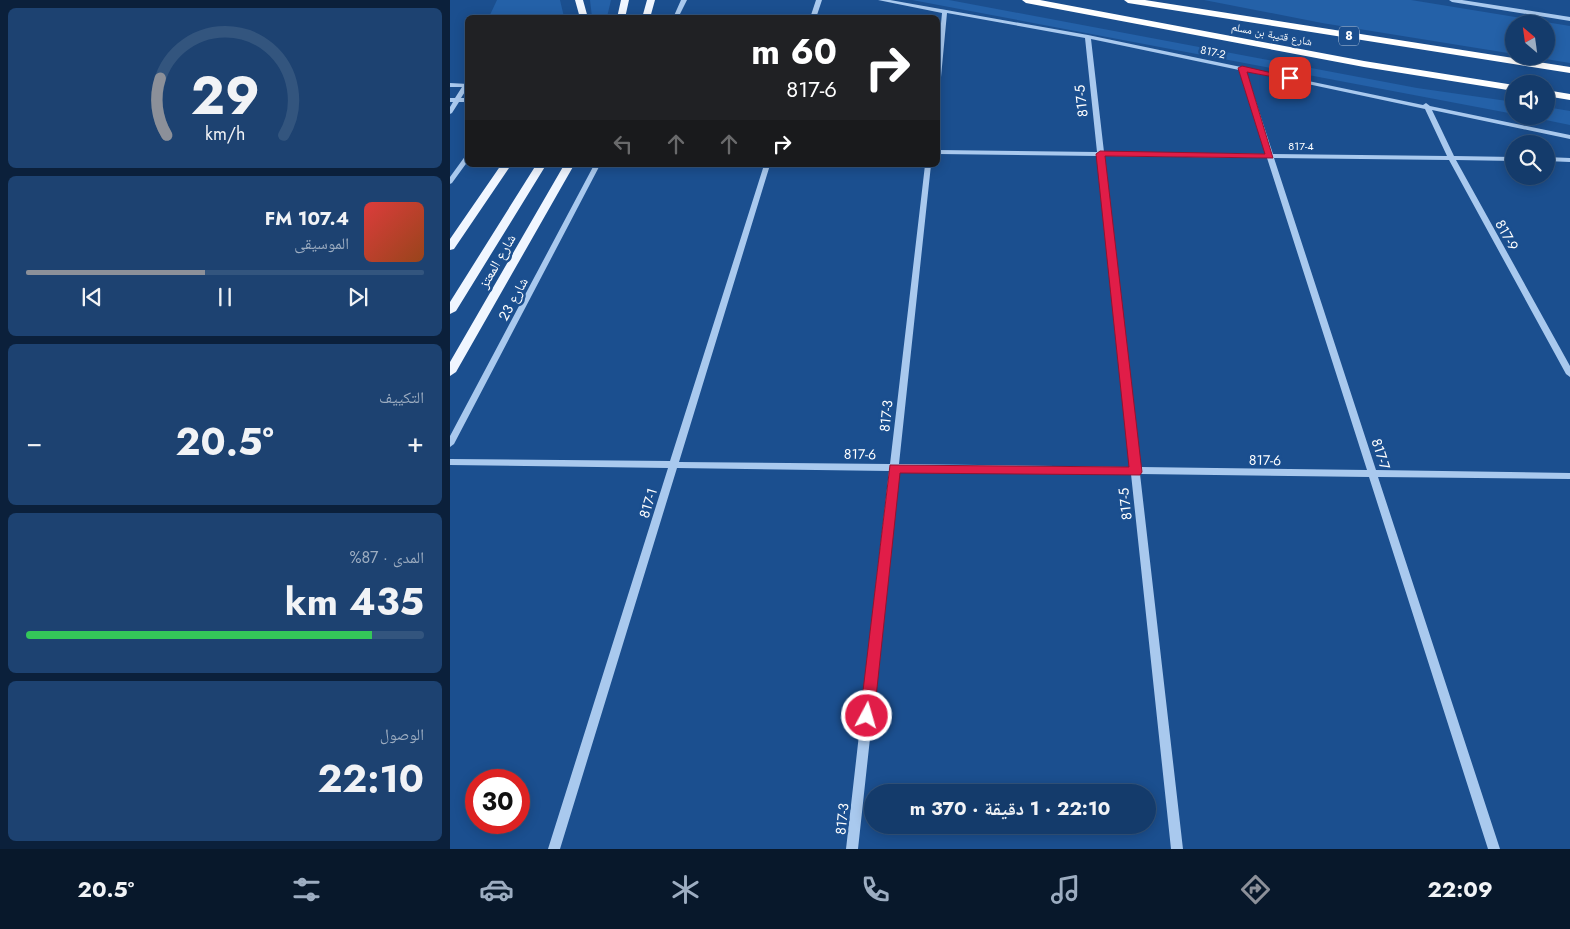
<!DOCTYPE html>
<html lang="ar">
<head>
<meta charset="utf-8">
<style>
  :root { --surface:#143b6b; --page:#1d4271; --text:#f1f3f6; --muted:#9dadc1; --line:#33557e; --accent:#8c9099 }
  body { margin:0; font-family:Jost,"Noto Naskh Arabic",sans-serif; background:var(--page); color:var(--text); direction:rtl; height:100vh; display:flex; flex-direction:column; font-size:19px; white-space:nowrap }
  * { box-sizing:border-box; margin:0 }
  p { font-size:16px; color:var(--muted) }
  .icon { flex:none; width:28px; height:28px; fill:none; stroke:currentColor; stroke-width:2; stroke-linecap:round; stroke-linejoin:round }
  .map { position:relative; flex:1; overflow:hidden; direction:ltr }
  .drawer { display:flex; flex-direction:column; gap:8px; padding:8px; background:#0b203b; width:450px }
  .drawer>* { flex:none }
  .banner { position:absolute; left:15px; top:15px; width:475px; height:152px; border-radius:8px; box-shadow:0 2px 12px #0003,0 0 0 1px var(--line); direction:rtl; background:#202124; color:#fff; overflow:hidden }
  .needle { width:32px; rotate:331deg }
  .fabs { position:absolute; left:1055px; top:15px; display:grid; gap:10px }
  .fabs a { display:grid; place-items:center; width:50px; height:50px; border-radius:50%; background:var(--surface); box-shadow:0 2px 12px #0003,0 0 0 1px var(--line); font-size:25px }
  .speed { position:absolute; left:15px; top:769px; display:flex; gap:10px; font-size:25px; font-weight:700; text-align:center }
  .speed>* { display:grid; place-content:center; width:65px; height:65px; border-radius:50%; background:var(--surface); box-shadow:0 2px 12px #0003,0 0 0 1px var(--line); line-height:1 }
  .speed .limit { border:8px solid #d22; background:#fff; color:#111 }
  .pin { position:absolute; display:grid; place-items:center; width:42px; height:42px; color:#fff; margin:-21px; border-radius:10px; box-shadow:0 2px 8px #0006 }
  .me { position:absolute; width:55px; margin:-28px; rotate:6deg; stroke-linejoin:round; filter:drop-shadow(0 0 4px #0008) }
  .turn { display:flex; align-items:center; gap:18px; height:105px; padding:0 20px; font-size:22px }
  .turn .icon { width:65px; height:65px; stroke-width:2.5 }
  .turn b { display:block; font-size:35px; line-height:42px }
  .lanes { display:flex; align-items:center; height:48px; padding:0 20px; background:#0003; justify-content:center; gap:25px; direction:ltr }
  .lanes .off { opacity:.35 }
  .big { font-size:38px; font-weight:700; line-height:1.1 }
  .drawer .tile { flex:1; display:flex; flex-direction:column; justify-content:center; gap:8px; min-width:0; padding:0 18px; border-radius:8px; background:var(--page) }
  .drawer .dial { align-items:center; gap:0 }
  .dial svg { height:130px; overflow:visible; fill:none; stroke:var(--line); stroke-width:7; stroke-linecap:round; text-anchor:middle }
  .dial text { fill:var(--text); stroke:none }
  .song { display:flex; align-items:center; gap:15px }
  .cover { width:60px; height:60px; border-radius:8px; background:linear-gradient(135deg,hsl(0 70% 55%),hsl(20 70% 35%)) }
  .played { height:5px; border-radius:2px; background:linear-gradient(90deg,var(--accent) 45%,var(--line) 45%) }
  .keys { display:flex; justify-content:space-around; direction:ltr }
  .heat { display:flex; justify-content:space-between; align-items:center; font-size:28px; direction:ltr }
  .charge { height:8px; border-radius:4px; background:linear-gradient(90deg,#34c759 87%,var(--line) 0) }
  .trip { position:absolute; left:414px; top:784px; width:292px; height:50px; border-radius:25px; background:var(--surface); box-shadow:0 2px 12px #0003,0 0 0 1px var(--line); font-weight:700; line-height:50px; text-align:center; direction:rtl }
  .menu { display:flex; height:80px; justify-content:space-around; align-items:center; background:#08182b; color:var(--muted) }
  .menu .icon { width:35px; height:35px }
  .menu .selected { color:var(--accent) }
  .menu b { font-size:22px; color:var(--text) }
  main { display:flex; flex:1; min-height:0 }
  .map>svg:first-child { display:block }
</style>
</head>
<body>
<main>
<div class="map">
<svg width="1120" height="849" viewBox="0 0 1120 849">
  <rect width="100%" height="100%" fill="#1b4f8f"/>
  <path fill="#2461a8" d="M47,0H110L114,17H39Z
    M140,0H161L157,17H142Z
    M462,0H499L967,88L1064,102V114Z
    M754,0H961L1120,26V63L1077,56H1096V24H1064V54L872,23Z
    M1096,107L1120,111V125L1076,116H1096Z"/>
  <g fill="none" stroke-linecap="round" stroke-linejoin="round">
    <path fill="#a9c9ee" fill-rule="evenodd" d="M231,0H237L228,18H223Z
      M366,0H372L366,18H360Z
      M428,0H440L638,35L973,105L976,103L980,106L1120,135V139L982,110L1004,156L1064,157V161L1006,160L1120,366V377L1116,374L999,160L824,158L926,470L1120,473V479L928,477L1050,849H1038L919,477L690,474L733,849H721L681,474L449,471L408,849H396L439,471L227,468L110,849H98L218,468L0,465V459L220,461L314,165H320L229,462L440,464L475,165H481L449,464L681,467L648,156L488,154V150L647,152L635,38L497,13L491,77L488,79V55L492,13ZM641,39L789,70L816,154L654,152ZM796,71L975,109L997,156L823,154ZM654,156L817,158L917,470L690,467Z
      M999,0H1012L1120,17V21L1002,2Z
      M0,83L18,84V87L11,98H18V102H9L2,113L0,114V107L3,102H0V98H5L12,87H0Z
      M18,154V161L2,183L0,184V177L16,155Z
      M1096,157L1120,158V162L1096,161Z
      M144,165H150L4,444L0,447V436Z"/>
    <path fill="#f0f6ff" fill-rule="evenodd" d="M125,0H133L138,18H130Z
      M171,0H179L175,18H167Z
      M197,0H205L200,18H192Z
      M51,165H61L4,249L0,250V239Z
      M86,165H96L6,311L0,314V302Z
      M114,165H124L6,372L0,376V362Z"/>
    <path fill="#fff" fill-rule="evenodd" d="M572,0H590L914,61L1064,85V91L914,67L576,3Z
      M674,0H695L1120,67V73L678,3Z
      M1096,90L1120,94V100L1096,96Z"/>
  </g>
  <path fill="#e11d48" stroke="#92132f" d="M792,66L844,78L840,80L797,72L823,158L655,156L692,472L690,475L450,473L424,716L422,720L417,722L412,720L410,716L440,465L679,467L646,154L650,151L815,154L788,68Z"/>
  <g text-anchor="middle" stroke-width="5" stroke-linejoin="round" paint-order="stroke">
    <g font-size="11" fill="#fff" stroke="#1b4f8f">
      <text transform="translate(822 34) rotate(11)" y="4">شارع قتيبة بن مسلم</text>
      <text transform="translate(763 52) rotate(12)" y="4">817-2</text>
      <text x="851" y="150">817-4</text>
    </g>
    <rect fill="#1b4f8f" stroke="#bbcadd" stroke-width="1" x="889" y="26.5" width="20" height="19" rx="4"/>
    <g font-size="12" font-weight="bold" fill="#fff">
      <text x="899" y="40">8</text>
    </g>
    <g font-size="14" fill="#fff" stroke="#1b4f8f">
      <text transform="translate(631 101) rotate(-96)" y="5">817-5</text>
      <text transform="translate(1057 235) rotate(61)" y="5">817-9</text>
      <text transform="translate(47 261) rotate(-60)" y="5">شارع المعتز</text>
      <text transform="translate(63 299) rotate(-62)" y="5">شارع 23</text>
      <text transform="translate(436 416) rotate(-84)" y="5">817-3</text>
      <text transform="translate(410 454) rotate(1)" y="5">817-6</text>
      <text transform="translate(931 454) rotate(72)" y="5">817-7</text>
      <text transform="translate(815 460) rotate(1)" y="5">817-6</text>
      <text transform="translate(198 503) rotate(-73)" y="5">817-1</text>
      <text transform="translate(675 504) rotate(-96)" y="5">817-5</text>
      <text transform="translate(392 819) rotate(-84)" y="5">817-3</text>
    </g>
  </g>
</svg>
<div class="fabs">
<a><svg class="needle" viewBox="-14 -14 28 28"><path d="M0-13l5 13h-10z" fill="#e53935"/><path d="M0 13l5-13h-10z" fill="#9dadc1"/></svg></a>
<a><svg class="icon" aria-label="sound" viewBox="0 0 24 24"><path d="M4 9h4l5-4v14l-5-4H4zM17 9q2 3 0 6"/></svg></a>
<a><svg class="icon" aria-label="search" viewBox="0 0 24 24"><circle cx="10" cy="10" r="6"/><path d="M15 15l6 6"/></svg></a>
</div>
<div class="speed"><div class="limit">30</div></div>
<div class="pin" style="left:840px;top:78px;background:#d93025"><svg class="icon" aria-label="arrive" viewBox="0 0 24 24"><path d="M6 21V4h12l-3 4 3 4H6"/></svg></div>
<svg class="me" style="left:417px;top:716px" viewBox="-20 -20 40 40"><circle r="17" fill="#e11d48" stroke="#fff" stroke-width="3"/><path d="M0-11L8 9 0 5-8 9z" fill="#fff"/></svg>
<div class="trip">22:10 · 1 دقيقة · 370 m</div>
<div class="banner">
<div class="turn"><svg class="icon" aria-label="right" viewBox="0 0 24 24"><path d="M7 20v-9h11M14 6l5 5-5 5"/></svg><div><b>60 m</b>817-6</div></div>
<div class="lanes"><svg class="icon off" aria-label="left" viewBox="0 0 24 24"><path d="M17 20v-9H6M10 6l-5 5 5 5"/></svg><svg class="icon off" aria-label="ahead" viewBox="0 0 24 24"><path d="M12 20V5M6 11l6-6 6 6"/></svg><svg class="icon off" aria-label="ahead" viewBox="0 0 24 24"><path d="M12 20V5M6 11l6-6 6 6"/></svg><svg class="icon" aria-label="right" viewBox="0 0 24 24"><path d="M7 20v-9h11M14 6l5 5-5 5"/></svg></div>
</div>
</div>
<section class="drawer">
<div class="tile dial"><svg viewBox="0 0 100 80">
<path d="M14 69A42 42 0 1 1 86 69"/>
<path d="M14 69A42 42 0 0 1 10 34" stroke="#8c9099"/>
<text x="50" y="56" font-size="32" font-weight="700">29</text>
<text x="50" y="72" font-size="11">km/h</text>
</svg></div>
<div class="tile">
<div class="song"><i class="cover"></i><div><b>107.4 FM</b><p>الموسيقى</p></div></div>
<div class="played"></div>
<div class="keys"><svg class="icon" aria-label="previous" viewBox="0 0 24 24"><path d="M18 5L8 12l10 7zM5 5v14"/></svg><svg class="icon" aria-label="pause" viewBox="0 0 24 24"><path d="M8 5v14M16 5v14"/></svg><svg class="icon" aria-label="next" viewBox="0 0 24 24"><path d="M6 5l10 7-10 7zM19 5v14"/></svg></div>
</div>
<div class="tile"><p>التكييف</p>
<div class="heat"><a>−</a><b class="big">20.5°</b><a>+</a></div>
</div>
<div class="tile"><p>المدى · 87%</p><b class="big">435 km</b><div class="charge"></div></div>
<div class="tile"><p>الوصول</p><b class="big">22:10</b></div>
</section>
</main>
<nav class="menu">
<b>22:09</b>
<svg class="icon selected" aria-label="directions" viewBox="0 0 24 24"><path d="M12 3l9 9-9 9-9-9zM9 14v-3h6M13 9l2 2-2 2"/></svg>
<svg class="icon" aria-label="music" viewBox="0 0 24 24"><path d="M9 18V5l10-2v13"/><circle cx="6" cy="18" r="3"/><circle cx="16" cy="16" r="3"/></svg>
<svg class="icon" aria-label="phone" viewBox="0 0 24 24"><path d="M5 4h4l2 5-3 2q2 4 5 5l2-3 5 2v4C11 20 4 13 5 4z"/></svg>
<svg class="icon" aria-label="climate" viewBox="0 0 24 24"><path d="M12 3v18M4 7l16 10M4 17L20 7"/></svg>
<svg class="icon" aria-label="car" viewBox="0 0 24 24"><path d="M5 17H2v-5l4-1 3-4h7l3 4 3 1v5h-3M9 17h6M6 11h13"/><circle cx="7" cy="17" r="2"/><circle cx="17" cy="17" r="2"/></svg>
<svg class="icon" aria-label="filters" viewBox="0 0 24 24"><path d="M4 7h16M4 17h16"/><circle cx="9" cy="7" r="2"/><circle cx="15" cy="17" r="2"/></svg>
<b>20.5°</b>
</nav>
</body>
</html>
